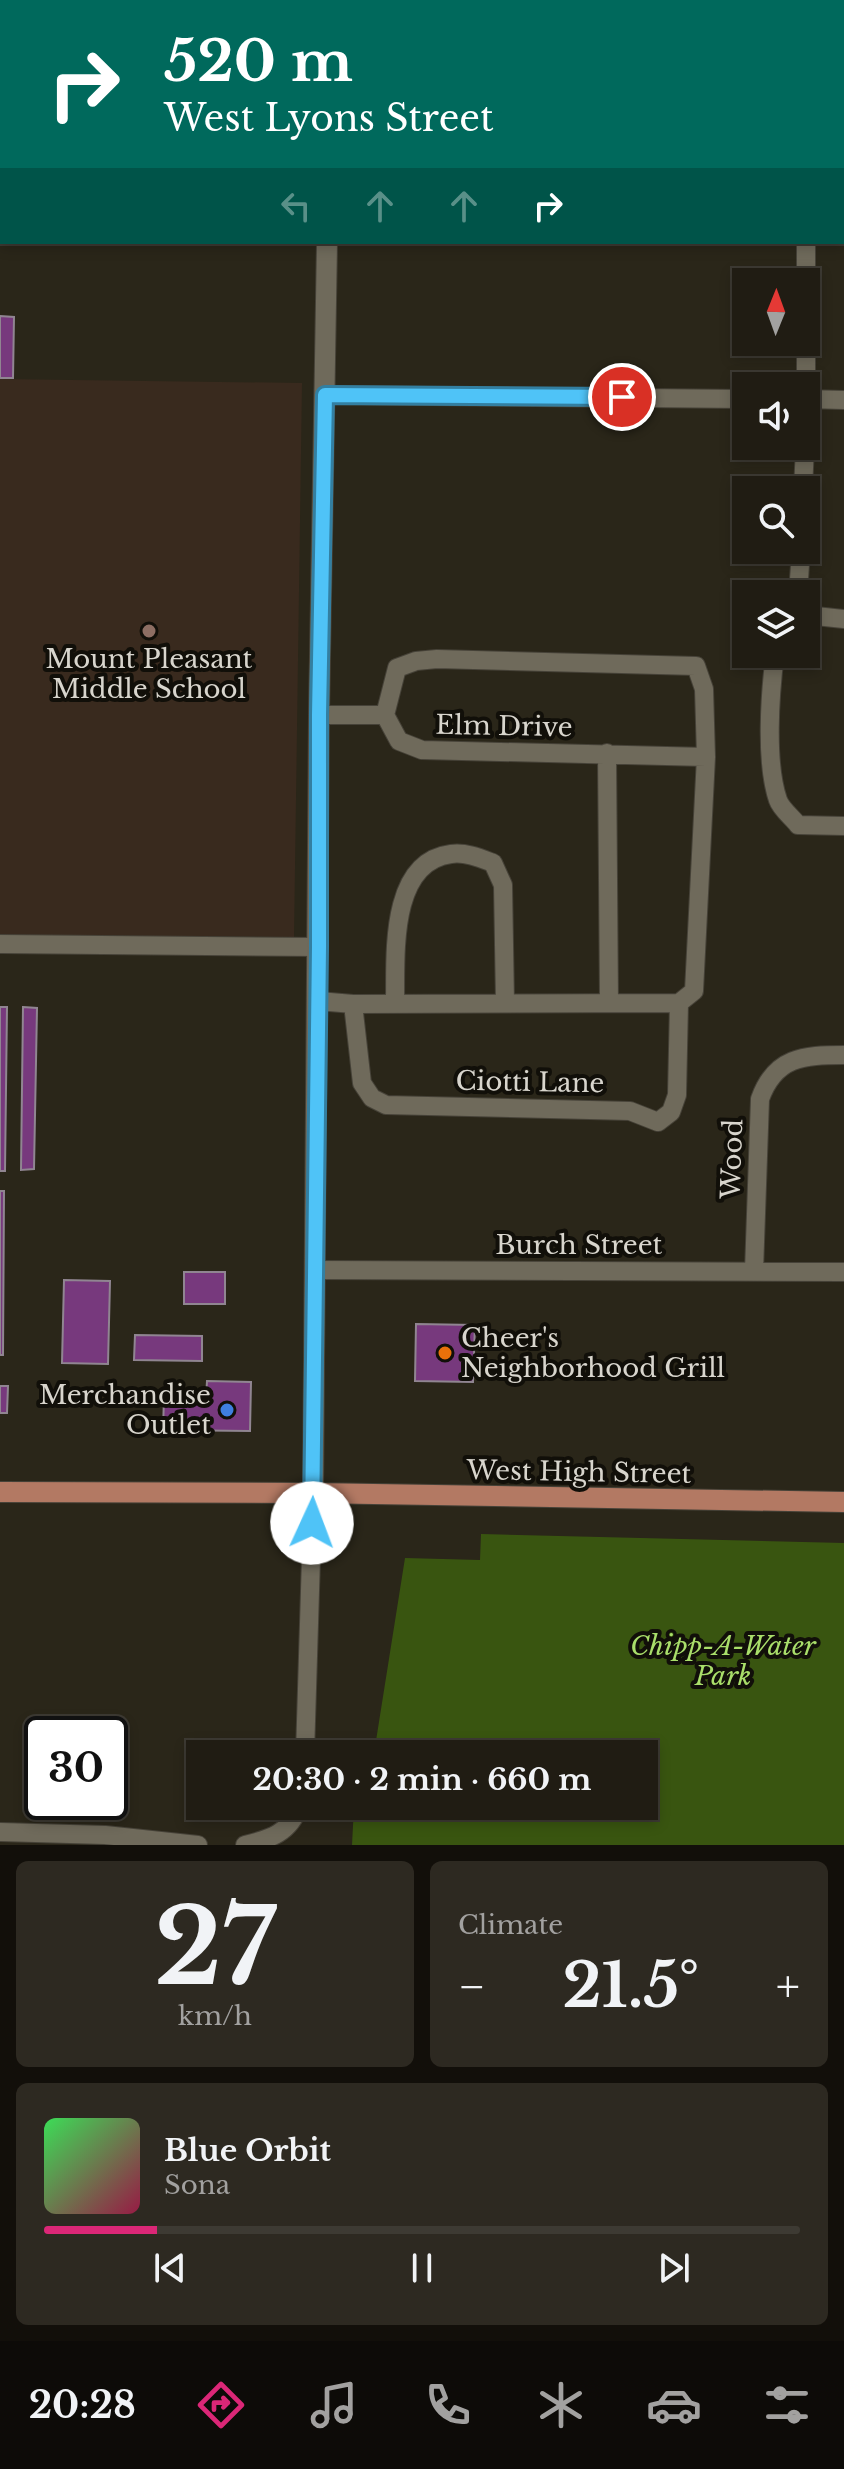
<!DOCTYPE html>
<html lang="en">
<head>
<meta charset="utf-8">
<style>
  :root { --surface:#201c13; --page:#2d2921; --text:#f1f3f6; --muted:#a2a1a0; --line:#3d3a33; --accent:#db2777 }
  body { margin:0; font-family:"Libre Baskerville",serif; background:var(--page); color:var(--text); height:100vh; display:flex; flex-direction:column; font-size:30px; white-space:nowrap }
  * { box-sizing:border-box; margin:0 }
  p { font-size:26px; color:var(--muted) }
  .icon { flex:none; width:44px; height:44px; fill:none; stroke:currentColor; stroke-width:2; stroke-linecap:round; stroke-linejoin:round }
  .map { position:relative; height:1845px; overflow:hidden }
  .details { display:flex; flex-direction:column; gap:16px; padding:16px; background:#120f0a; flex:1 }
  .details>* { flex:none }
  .top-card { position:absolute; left:0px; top:0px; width:844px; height:244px; box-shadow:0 4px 12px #0003,0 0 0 2px var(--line); background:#00695c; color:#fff; overflow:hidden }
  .needle { width:52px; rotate:1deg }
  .buttons { position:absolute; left:732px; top:268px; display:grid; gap:16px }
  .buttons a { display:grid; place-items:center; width:88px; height:88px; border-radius:0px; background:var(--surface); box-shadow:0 4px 12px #0003,0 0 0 2px var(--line); font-size:40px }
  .speed { position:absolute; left:24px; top:1716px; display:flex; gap:16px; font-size:40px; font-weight:700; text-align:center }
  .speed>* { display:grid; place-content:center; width:104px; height:104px; border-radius:50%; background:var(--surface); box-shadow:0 4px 12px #0003,0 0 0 2px var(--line); line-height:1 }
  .speed .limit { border:4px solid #111; border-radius:12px; background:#fff; color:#111 }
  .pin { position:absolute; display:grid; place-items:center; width:68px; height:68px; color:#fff; margin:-34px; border:4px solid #fff; border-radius:50%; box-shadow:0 2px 8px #0007 }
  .me { position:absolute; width:88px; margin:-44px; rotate:2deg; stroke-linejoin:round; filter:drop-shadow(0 0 6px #0008) }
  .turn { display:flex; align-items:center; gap:28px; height:168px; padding:0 32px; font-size:36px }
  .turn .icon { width:104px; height:104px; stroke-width:2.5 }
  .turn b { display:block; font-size:56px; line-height:68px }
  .lanes { display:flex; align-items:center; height:76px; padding:0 32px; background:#0003; justify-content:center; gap:40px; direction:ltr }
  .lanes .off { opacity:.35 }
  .big { font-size:60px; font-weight:800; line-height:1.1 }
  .details .widget { flex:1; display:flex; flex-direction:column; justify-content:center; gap:12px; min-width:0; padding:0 28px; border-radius:12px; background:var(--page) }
  .details .dial { align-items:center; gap:0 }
  .dial b { font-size:104px; line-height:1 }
  .song { display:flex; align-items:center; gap:24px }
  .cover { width:96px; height:96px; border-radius:12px; background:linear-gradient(135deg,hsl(130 70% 55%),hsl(340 70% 35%)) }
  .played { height:8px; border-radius:4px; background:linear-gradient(90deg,var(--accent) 15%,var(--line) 15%) }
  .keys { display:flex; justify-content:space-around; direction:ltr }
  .heat { display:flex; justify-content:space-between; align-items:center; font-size:44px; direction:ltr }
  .details .tiles { flex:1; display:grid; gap:16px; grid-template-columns:1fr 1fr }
  .widget:last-child { grid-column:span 2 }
  .trip { position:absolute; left:186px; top:1740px; width:472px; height:80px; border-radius:0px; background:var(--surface); box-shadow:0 4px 12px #0003,0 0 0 2px var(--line); font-weight:800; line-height:80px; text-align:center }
  .menu { display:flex; height:128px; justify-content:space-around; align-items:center; background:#0d0b08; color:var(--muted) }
  .menu .icon { width:56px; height:56px }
  .menu .current { color:var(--accent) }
  .menu b { font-size:36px; color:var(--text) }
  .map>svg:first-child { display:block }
</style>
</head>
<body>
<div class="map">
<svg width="844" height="1845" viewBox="0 0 844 1845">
  <rect width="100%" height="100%" fill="#2a2619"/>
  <path fill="#392a1e" d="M0,379L302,383L294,937L0,935Z"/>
  <path fill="#395510" d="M481,1534L844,1543V1845H352L354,1806H644V1754H355V1749L375,1747L405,1558L480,1560Z"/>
  <path fill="#77397d" stroke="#908591" stroke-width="2" d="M0,316L14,317L13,378H0Z
    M0,1007H7L5,1171H0Z
    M23,1007L37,1008L34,1169L21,1170Z
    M0,1191H4L3,1355H0Z
    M184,1272H225V1304H184Z
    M64,1280L110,1281L108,1364L62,1363Z
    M416,1324L475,1325L473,1382L415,1381Z
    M135,1335L202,1336V1361L134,1360Z
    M207,1381L251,1382L250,1431L163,1430L164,1397L206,1398Z
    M0,1386H8L7,1413H0Z
    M205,1806H257V1813L205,1812Z"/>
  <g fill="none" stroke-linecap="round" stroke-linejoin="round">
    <g stroke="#464238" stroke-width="20">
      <path id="minor" d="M168,0L171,2
        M101,2L104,0
        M842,177H844
        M325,395L746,399
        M806,399L844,400
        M806,416V242
        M803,490L805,446
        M798,594L801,550
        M806,615L844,619
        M775,654C770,694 765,762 778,800C781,809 792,817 798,825L844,826
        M319,715H385L399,741L422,750L706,757
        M607,753L609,1003
        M0,944L319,947
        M318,1001L353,1004L679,1003L694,991L706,757L704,689L696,666L437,659L416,661L397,668L385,715
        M395,1003C396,958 388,862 451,854C466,852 480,858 493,863L503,885L505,1003
        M353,1004L362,1083L372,1098L386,1105L630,1111L658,1122L671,1112L677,1095L679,1003
        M314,1270L844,1272
        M754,1271L760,1099C775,1057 803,1055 844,1055
        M305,1754L313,1493
        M0,1832L105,1835L198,1845
        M245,1845C270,1839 290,1833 299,1806"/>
    </g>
    <g stroke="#464238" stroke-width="22">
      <path id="tertiary" d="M333,2V0
        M313,1493L319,715L327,242"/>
    </g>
    <g stroke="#464238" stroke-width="22">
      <path id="primary" d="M0,1492L313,1493L844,1502"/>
    </g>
    <use href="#minor" stroke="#6f6a5b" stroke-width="18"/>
    <use href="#tertiary" stroke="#6f6a5b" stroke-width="20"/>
    <use href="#primary" stroke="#b37963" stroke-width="20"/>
  </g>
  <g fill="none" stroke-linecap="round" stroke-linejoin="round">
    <g stroke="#337fa1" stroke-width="20">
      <path id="route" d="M312,1523L319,947V715L325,395L622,397"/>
    </g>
    <use href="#route" stroke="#4fc3f7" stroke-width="14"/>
  </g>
  <circle fill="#8d6e63" stroke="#110f09" stroke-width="3" cx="149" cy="631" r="8"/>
  <circle fill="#e8710a" stroke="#110f09" stroke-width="3" cx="445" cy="1353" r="8"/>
  <circle fill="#3f7fe0" stroke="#110f09" stroke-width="3" cx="227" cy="1410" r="8"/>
  <g text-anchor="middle" stroke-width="8" stroke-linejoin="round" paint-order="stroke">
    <g font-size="26" fill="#d8d5cd" stroke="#110f09">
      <text x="149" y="668">Mount Pleasant<tspan x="149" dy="30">Middle School</tspan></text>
      <text x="461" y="1347" text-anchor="start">Cheer's<tspan x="461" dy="30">Neighborhood Grill</tspan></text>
      <text x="211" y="1404" text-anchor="end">Merchandise<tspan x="211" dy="30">Outlet</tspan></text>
    </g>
    <g font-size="26" fill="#d8d5cd" stroke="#110f09">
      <text transform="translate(504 726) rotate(1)" y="9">Elm Drive</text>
      <text transform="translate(530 1082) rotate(1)" y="9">Ciotti Lane</text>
      <text transform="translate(732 1159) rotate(-88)" y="9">Wood</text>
      <text x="579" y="1254">Burch Street</text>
      <text transform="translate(579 1472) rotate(1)" y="9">West High Street</text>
    </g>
    <g font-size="26" font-style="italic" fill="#a9de6a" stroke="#110f09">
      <text x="723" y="1655">Chipp-A-Water<tspan x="723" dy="30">Park</tspan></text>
    </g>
  </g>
</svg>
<div class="buttons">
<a><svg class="needle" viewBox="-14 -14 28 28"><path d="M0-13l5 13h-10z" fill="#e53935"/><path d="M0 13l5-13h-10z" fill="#a2a1a0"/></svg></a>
<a><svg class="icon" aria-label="sound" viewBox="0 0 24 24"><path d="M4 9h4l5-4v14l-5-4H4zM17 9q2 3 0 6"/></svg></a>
<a><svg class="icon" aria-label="search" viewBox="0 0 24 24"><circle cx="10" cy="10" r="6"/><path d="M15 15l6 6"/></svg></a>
<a><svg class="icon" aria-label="layers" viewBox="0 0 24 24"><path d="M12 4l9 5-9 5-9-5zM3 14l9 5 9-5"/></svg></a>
</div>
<div class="speed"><div class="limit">30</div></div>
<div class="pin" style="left:622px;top:397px;background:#d93025"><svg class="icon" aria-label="arrive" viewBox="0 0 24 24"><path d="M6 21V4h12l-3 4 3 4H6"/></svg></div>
<svg class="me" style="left:312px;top:1523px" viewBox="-20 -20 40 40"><circle r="19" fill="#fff"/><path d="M0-13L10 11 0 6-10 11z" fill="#4fc3f7"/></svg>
<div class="trip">20:30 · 2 min · 660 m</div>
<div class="top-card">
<div class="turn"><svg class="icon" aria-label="right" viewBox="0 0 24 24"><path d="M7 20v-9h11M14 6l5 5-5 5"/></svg><div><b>520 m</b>West Lyons Street</div></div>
<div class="lanes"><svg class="icon off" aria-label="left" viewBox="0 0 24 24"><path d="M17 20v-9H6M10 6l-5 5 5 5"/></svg><svg class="icon off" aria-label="ahead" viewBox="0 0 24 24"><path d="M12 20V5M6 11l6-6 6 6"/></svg><svg class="icon off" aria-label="ahead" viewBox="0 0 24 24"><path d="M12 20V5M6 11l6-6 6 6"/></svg><svg class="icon" aria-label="right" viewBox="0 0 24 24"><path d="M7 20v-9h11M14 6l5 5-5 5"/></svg></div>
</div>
</div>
<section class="details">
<div class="tiles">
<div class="widget dial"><b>27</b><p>km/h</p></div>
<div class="widget"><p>Climate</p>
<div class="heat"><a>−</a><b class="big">21.5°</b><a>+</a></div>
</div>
<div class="widget">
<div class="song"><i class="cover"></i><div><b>Blue Orbit</b><p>Sona</p></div></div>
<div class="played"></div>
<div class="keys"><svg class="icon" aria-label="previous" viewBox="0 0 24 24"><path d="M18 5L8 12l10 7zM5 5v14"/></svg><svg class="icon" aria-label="pause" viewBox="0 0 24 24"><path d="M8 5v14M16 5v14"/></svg><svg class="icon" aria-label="next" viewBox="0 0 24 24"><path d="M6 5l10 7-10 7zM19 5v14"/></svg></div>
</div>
</div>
</section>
<nav class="menu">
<b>20:28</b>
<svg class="icon current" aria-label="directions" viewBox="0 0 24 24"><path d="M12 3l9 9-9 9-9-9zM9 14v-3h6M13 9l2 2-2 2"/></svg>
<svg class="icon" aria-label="music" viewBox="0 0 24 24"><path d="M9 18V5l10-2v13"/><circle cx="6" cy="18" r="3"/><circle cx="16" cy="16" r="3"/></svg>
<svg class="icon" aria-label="phone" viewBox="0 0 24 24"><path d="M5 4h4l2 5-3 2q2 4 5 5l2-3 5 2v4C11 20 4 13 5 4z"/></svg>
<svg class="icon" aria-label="climate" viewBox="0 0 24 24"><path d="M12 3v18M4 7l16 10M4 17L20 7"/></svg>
<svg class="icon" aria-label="car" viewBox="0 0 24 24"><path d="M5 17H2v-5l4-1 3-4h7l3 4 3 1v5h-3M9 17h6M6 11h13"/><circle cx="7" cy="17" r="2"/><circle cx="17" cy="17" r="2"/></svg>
<svg class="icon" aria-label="filters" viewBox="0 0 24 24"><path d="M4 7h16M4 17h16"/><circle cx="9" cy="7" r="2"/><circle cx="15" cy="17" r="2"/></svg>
</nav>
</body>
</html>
